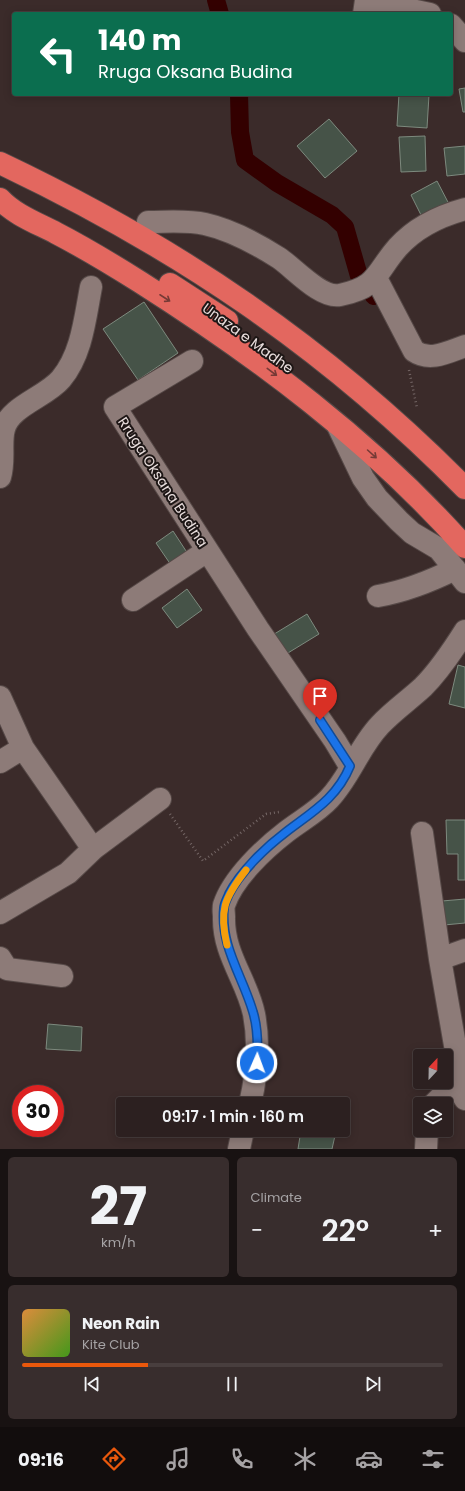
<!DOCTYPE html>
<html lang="en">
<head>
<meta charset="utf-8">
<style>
  :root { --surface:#2c2020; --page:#382d2d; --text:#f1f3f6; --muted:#a6a3a5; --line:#483e3e; --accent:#ea580c }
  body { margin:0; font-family:Poppins,sans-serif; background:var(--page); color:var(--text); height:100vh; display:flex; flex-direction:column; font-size:15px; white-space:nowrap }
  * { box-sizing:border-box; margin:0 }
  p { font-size:13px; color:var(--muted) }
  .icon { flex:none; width:22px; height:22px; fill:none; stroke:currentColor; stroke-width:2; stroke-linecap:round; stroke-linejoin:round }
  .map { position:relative; height:1149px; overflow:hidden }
  .sheet { display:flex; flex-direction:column; gap:8px; padding:8px; background:#181212; flex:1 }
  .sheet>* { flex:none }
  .banner { position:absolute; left:12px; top:12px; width:441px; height:84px; border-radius:4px; box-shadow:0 2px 10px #0003,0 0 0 1px var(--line); background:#0b6e4f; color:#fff; overflow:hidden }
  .needle { width:26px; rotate:22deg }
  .fabs { position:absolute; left:413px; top:1049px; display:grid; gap:8px }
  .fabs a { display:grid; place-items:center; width:40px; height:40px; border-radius:4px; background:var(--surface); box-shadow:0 2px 10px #0003,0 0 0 1px var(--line); font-size:20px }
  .speed { position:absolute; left:12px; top:1085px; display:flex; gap:8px; font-size:20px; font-weight:700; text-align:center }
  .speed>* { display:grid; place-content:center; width:52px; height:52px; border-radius:50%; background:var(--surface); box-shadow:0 2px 10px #0003,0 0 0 1px var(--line); line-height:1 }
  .speed .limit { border:6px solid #d22; background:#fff; color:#111 }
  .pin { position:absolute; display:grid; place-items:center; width:34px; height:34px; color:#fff; margin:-41px -17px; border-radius:50% 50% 50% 0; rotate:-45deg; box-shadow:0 0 4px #0007 }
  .pin .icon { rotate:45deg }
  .me { position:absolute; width:44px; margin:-22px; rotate:2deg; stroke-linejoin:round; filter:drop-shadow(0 0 3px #0008) }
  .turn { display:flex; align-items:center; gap:14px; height:84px; padding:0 20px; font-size:18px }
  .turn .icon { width:52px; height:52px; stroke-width:2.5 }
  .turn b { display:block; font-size:28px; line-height:34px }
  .big { font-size:30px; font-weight:600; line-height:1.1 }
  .sheet .widget { flex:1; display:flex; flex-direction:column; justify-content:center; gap:6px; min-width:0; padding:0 14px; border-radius:6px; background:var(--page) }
  .sheet .dial { align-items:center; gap:0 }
  .dial b { font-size:52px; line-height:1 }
  .song { display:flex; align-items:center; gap:12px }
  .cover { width:48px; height:48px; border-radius:6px; background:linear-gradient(135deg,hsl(30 70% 55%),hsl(100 70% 35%)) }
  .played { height:4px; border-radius:2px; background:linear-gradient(90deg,var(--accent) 30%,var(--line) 30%) }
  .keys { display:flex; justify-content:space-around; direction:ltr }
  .heat { display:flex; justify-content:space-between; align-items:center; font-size:22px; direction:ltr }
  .sheet .tiles { flex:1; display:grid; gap:8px; grid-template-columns:1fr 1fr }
  .widget:last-child { grid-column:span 2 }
  .trip { position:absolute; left:116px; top:1097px; width:234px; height:40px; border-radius:4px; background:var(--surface); box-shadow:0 2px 10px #0003,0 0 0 1px var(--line); font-weight:600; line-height:40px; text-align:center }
  .menu { display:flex; height:64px; justify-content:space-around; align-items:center; background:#120d0d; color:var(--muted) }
  .menu .icon { width:28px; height:28px }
  .menu .on { color:var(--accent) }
  .menu b { font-size:18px; color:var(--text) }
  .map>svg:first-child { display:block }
</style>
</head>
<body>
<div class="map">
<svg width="465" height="1149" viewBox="0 0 465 1149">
  <rect width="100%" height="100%" fill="#3b2b2a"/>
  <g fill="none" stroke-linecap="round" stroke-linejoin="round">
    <path stroke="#300" stroke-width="18" d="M216,0L220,14
      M239,94L240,132L245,160L277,183L332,215L345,227L359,276L374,296"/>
  </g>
  <path fill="#465348" stroke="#7d8a7e" d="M465,88V112H463L459,89Z
    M399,94L429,95L427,128L397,126Z
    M329,119L357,151L325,178L297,146Z
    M425,136L426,171L401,172L399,137Z
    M465,146V174L447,176L444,148Z
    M437,181L450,206L423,219L411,195Z
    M144,302L178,353L138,380L103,329Z
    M173,531L188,554L171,565L156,543Z
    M187,589L202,610L177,628L162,608Z
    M307,614L319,634L283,656L271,636Z
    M458,665L465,667V708L449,704Z
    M446,820H465V880H458V854H447Z
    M465,899V923L444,925L442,901Z
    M48,1024L82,1027L81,1051L46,1049Z
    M301,1130L336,1131L332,1149H298Z"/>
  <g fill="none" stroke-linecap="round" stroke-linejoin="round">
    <g stroke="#564947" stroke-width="24">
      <path id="minor" d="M377,0L388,5L430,14
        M364,14L366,0
        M451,25L465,41
        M148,222C167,222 187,220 205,224C232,230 257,244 279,258C294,268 321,299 340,295C379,287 375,273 398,247C416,227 439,216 465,209
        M376,278L414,351C430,362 448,352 465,346
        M192,361L115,407L258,629L335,741L350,766
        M338,426L363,478L377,498L399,521L412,533L439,549L465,582
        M0,477C5,460 0,443 4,429C10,406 46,397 61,379C82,354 85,318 91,287
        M378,596C406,591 429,582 455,569
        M133,600L207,551
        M0,697L23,748L93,849
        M0,762L23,748
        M422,833L440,959L460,1074L455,1083L434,1104
        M0,913L68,873L93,849L160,799
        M0,958L7,969L62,976
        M440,959L465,950
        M455,1083L465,1099
        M250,1104C257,1074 260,1045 254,1014C247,980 223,954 224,917C224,913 223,909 224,905C233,878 264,849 286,832C300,821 317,812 329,799C350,777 359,747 380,725C393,711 409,700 423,687C439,671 453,650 465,631
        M239,1149L243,1130
        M426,1149L427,1130"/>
    </g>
    <g stroke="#564947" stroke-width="24">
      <path id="highway" d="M0,163C177,247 327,348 465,488
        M0,199C15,215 37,223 56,233C85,248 113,265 140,282C258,357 372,442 465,547
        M170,284L227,321"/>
    </g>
    <path stroke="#746665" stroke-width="2.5" stroke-dasharray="1 3" stroke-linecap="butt" d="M409,370L417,408
      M170,814L203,861L266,814L279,812"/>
    <use href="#minor" stroke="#8d7b78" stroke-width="22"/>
    <use href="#highway" stroke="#e3675f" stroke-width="22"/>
  </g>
  <defs><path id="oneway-shaft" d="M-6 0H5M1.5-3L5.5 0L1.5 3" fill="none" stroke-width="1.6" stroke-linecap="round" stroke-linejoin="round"/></defs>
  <g stroke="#763a36">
    <use href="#oneway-shaft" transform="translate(165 298) rotate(33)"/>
    <use href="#oneway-shaft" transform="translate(272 372) rotate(37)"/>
    <use href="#oneway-shaft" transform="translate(372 454) rotate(42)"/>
  </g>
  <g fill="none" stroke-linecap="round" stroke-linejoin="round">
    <g stroke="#114b97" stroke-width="10">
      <path id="route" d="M257,1063C258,1046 258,1028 253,1012C243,977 220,946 224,908C224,904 227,899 229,894C240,872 266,847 286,832C312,812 337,798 350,766L320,720"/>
    </g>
    <use href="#route" stroke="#1a73e8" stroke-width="7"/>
    <path stroke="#f59e0b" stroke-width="7" d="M227,945C219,911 224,898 246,870"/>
  </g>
  <g text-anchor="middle" stroke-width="4" stroke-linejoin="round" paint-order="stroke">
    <g font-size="14" fill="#e9dedd" stroke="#1d1615">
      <text transform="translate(248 338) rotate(36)" y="5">Unaza e Madhe</text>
      <text transform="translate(163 482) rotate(57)" y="5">Rruga Oksana Budina</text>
    </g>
  </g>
</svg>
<div class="fabs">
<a><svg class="needle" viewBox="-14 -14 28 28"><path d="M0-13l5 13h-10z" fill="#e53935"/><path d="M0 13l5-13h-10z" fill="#a6a3a5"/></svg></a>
<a><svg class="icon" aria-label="layers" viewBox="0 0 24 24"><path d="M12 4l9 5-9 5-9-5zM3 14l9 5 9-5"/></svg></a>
</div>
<div class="speed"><div class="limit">30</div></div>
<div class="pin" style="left:320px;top:720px;background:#d93025"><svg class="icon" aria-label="arrive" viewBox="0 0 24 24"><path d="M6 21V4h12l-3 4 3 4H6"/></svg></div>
<svg class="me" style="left:257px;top:1063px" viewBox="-20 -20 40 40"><circle r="17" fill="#1a73e8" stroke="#fff" stroke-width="3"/><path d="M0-11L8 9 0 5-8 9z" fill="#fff"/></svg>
<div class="trip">09:17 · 1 min · 160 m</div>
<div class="banner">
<div class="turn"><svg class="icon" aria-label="left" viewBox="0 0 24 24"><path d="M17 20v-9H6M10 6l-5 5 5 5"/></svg><div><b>140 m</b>Rruga Oksana Budina</div></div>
</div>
</div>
<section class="sheet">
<div class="tiles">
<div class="widget dial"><b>27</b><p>km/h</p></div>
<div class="widget"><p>Climate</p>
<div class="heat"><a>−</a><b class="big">22°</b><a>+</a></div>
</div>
<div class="widget">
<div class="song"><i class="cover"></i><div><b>Neon Rain</b><p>Kite Club</p></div></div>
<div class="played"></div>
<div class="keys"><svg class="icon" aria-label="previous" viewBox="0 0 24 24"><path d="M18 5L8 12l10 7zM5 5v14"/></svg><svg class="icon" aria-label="pause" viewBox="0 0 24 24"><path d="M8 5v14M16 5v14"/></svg><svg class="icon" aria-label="next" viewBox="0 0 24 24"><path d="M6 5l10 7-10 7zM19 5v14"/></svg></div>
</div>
</div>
</section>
<nav class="menu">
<b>09:16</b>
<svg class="icon on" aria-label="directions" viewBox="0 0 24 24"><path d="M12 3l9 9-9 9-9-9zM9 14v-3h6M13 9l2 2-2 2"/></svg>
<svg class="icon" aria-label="music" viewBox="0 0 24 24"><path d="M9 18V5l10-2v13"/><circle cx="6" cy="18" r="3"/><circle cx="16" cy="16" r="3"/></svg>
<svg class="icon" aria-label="phone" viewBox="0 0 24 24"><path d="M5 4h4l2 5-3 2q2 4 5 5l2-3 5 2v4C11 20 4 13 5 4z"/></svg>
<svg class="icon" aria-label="climate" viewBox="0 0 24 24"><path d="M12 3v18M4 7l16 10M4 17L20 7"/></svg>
<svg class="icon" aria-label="car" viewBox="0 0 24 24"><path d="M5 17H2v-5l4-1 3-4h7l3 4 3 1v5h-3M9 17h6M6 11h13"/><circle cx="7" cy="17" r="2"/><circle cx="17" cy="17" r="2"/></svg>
<svg class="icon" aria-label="filters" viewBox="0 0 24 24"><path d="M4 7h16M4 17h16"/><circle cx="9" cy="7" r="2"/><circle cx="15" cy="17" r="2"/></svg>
</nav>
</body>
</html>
